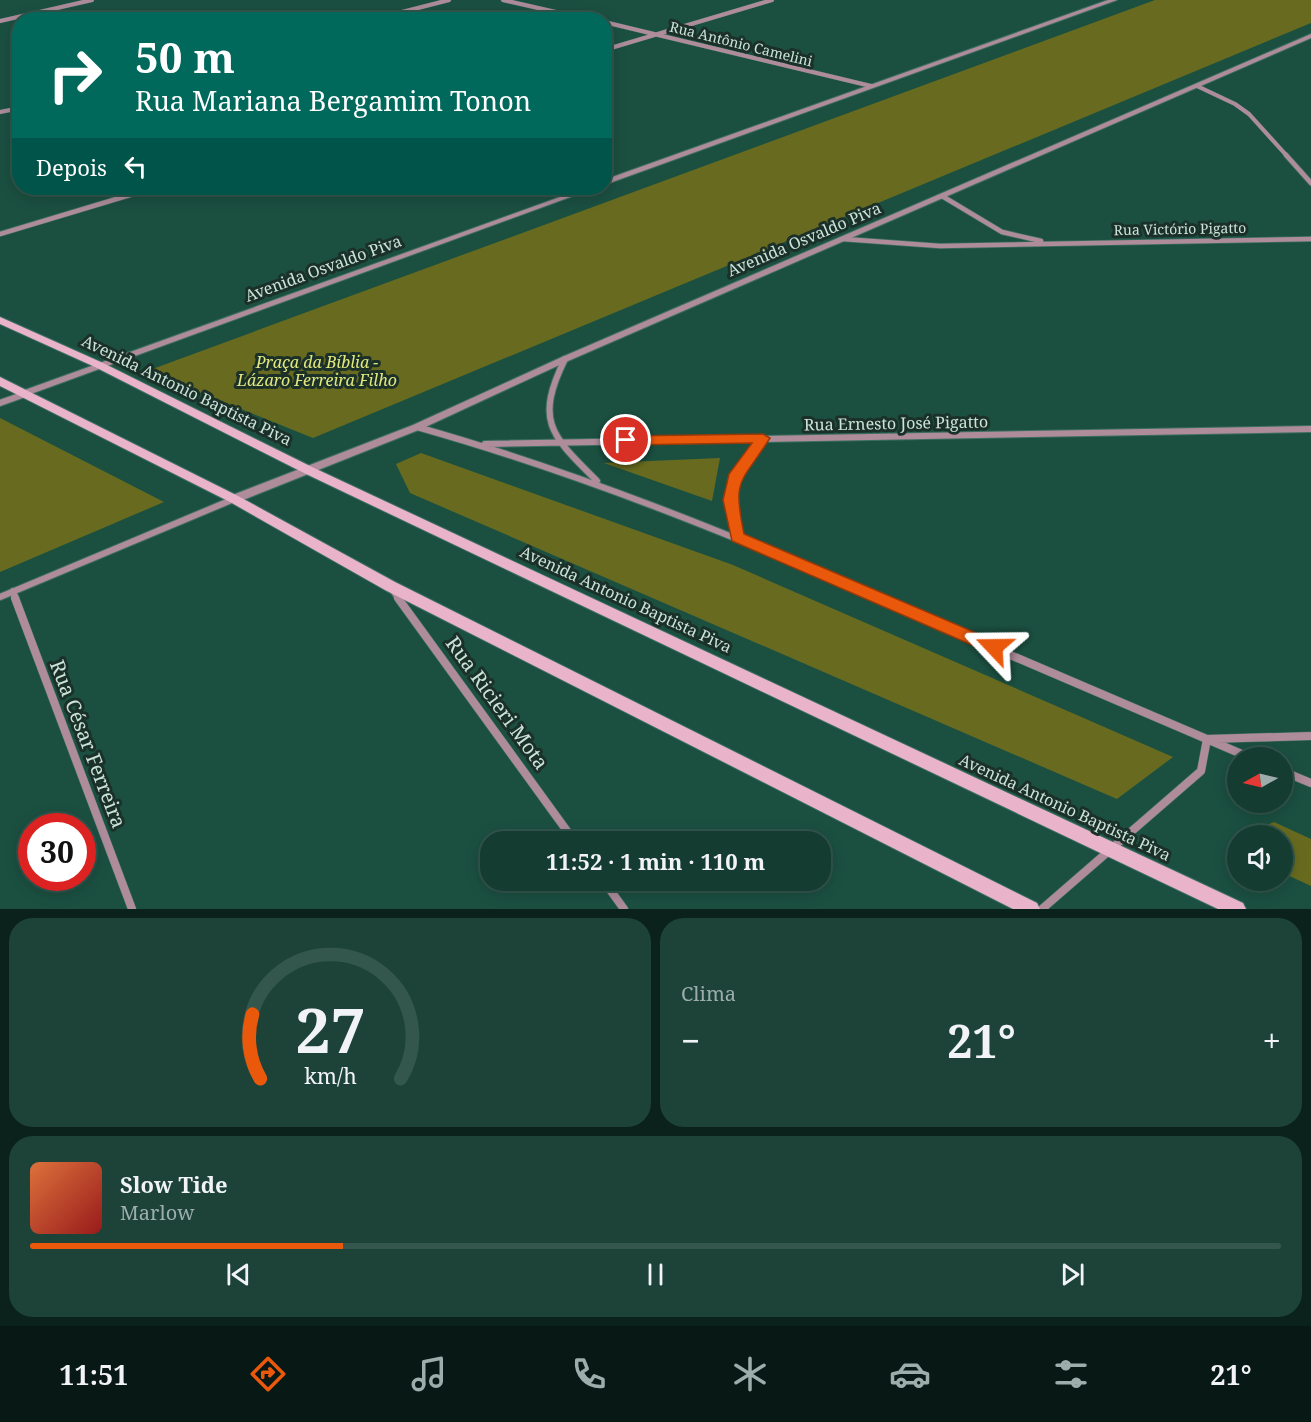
<!DOCTYPE html>
<html lang="pt">
<head>
<meta charset="utf-8">
<style>
  :root { --surface:#143c31; --page:#1d4339; --text:#f1f3f6; --muted:#9dadab; --line:#33564d; --accent:#ea580c }
  body { margin:0; font-family:"Noto Serif",serif; background:var(--page); color:var(--text); height:100vh; display:flex; flex-direction:column; font-size:22px; white-space:nowrap }
  * { box-sizing:border-box; margin:0 }
  p { font-size:20px; color:var(--muted) }
  .icon { flex:none; width:33px; height:33px; fill:none; stroke:currentColor; stroke-width:2; stroke-linecap:round; stroke-linejoin:round }
  .map { position:relative; height:909px; overflow:hidden }
  .sheet { display:flex; flex-direction:column; gap:9px; padding:9px; background:#0b211b; flex:1 }
  .sheet>* { flex:none }
  .top-card { position:absolute; left:12px; top:12px; width:600px; height:183px; border-radius:24px; box-shadow:0 3px 15px #0003,0 0 0 2px var(--line); background:#00695c; color:#fff; overflow:hidden }
  .needle { width:39px; rotate:262deg }
  .controls { position:absolute; left:1227px; top:747px; display:grid; gap:12px }
  .controls a { display:grid; place-items:center; width:66px; height:66px; border-radius:50%; background:var(--surface); box-shadow:0 3px 15px #0003,0 0 0 2px var(--line); font-size:30px }
  .speed { position:absolute; left:18px; top:813px; display:flex; gap:12px; font-size:30px; font-weight:700; text-align:center }
  .speed>* { display:grid; place-content:center; width:78px; height:78px; border-radius:50%; background:var(--surface); box-shadow:0 3px 15px #0003,0 0 0 2px var(--line); line-height:1 }
  .speed .limit { border:9px solid #d22; background:#fff; color:#111 }
  .pin { position:absolute; display:grid; place-items:center; width:51px; height:51px; color:#fff; margin:-26px; border:3px solid #fff; border-radius:50%; box-shadow:0 2px 6px #0007 }
  .me { position:absolute; width:66px; margin:-33px; rotate:293deg; stroke-linejoin:round; filter:drop-shadow(0 0 4px #0008) }
  .turn { display:flex; align-items:center; gap:21px; height:126px; padding:0 24px; font-size:27px }
  .turn .icon { width:78px; height:78px; stroke-width:2.5 }
  .turn b { display:block; font-size:42px; line-height:51px }
  .then { display:flex; align-items:center; height:57px; padding:0 24px; background:#0003; gap:12px; font-size:22px }
  .big { font-size:45px; font-weight:700; line-height:1.1 }
  .sheet .tile { flex:1; display:flex; flex-direction:column; justify-content:center; gap:9px; min-width:0; padding:0 21px; border-radius:24px; background:var(--page) }
  .sheet .dial { align-items:center; gap:0 }
  .dial svg { height:156px; overflow:visible; fill:none; stroke:var(--line); stroke-width:7; stroke-linecap:round; text-anchor:middle }
  .dial text { fill:var(--text); stroke:none }
  .song { display:flex; align-items:center; gap:18px }
  .cover { width:72px; height:72px; border-radius:9px; background:linear-gradient(135deg,hsl(20 70% 55%),hsl(0 70% 35%)) }
  .played { height:6px; border-radius:3px; background:linear-gradient(90deg,var(--accent) 25%,var(--line) 25%) }
  .keys { display:flex; justify-content:space-around; direction:ltr }
  .heat { display:flex; justify-content:space-between; align-items:center; font-size:33px; direction:ltr }
  .sheet .tiles { flex:1; display:grid; gap:9px; grid-template-columns:1fr 1fr }
  .tile:last-child { grid-column:span 2 }
  .trip { position:absolute; left:480px; top:831px; width:351px; height:60px; border-radius:24px; background:var(--surface); box-shadow:0 3px 15px #0003,0 0 0 2px var(--line); font-weight:700; line-height:60px; text-align:center }
  .tab-bar { display:flex; height:96px; justify-content:space-around; align-items:center; background:#081814; color:var(--muted) }
  .tab-bar .icon { width:42px; height:42px }
  .tab-bar .active { color:var(--accent) }
  .tab-bar b { font-size:27px; color:var(--text) }
  .map>svg:first-child { display:block }
</style>
</head>
<body>
<div class="map">
<svg width="1311" height="909" viewBox="0 0 1311 909">
  <rect width="100%" height="100%" fill="#1b5041"/>
  <path fill="#686b1f" d="M1155,0H1311V23L313,438L147,371Z
    M0,418L164,502L0,572Z
    M421,453L733,565L1173,757L1117,799L410,493L396,464Z
    M720,458L712,501L604,463Z
    M1274,822L1311,839V886L1283,873L1282,836L1244,835Z"/>
  <g fill="none" stroke-linecap="round" stroke-linejoin="round">
    <g stroke="#3e6e60" stroke-width="4.5">
      <path id="minor-far3" d="M503,0L591,20
        M371,20L449,0
        M0,21L92,0
        M604,22L871,86
        M604,50L772,0
        M1197,86L1235,104L1249,114L1287,156
        M0,112L20,108"/>
    </g>
    <g stroke="#3e6e60" stroke-width="6">
      <path id="minor-far2" d="M1286,155L1311,183
        M942,196L1002,232L1041,241
        M0,234L153,188
        M843,239L940,246L1311,239"/>
    </g>
    <g stroke="#3e6e60" stroke-width="8">
      <path id="minor-far1" d="M565,359C534,422 552,436 597,481
        M0,403L25,394
        M417,427C577,472 729,534 881,599
        M485,444L1311,429
        M738,537C728,487 733,478 763,438
        M392,589L399,599
        M13,591L16,599
        M0,597L234,499"/>
    </g>
    <g stroke="#3e6e60" stroke-width="9">
      <path id="minor" d="M15,598L132,909
        M398,598L575,842
        M877,598L1251,758
        M1282,771L1311,783
        M603,880L624,909
        M1042,909L1201,771L1207,739L1311,736"/>
    </g>
    <g stroke="#3e6e60" stroke-width="2">
      <path id="tertiary" d="M1108,0H1117L604,185V180Z
        M1311,34V38L568,361L421,429L238,502H230L229,499L230,496L413,425L562,357Z
        M585,188H595L28,395L25,396L20,393L22,391Z"/>
    </g>
    <g stroke="#3e6e60" stroke-width="2">
      <path id="secondary" d="M0,317L103,363L312,467L1243,903L1246,909H1218L304,473L95,367L0,324Z
        M0,377L238,496L395,582L1037,903L1040,909H1013L385,590L230,502L0,386Z"/>
    </g>
    <use href="#minor-far3" stroke="#ae8c9a" stroke-width="4"/>
    <use href="#minor-far2" stroke="#ae8c9a" stroke-width="4.5"/>
    <use href="#minor-far1" stroke="#ae8c9a" stroke-width="6"/>
    <use href="#minor" stroke="#ae8c9a" stroke-width="8"/>
    <use href="#tertiary" fill="#ae8c9a" fill-rule="evenodd"/>
    <use href="#secondary" fill="#e9b3ca" fill-rule="evenodd"/>
  </g>
  <path fill="#ea580c" stroke="#983908" stroke-width="1.5" d="M763,434L770,438C741,484 732,477 744,534L1000,643L1002,647L1000,652H988L732,541L723,500L729,474L752,443L626,445L619,440L626,436Z"/>
  <g text-anchor="middle" stroke-width="6" stroke-linejoin="round" paint-order="stroke">
    <g font-size="14" fill="#cae4da" stroke="#1b3029">
      <text transform="translate(741 44) rotate(14)" y="5">Rua Antônio Camelini</text>
      <text transform="translate(1180 229) rotate(-1)" y="5">Rua Victório Pigatto</text>
    </g>
    <g font-size="16" fill="#cae4da" stroke="#1b3029">
      <text transform="translate(804 239) rotate(-23)" y="6">Avenida Osvaldo Piva</text>
      <text transform="translate(323 268) rotate(-20)" y="6">Avenida Osvaldo Piva</text>
      <text transform="translate(187 390) rotate(26)" y="6">Avenida Antonio Baptista Piva</text>
      <text transform="translate(896 423) rotate(-1)" y="6">Rua Ernesto José Pigatto</text>
      <text transform="translate(626 599) rotate(25)" y="6">Avenida Antonio Baptista Piva</text>
      <text transform="translate(1065 807) rotate(25)" y="6">Avenida Antonio Baptista Piva</text>
    </g>
    <g font-size="16" font-style="italic" fill="#e2e87d" stroke="#1b3029">
      <text x="317" y="368">Praça da Bíblia -<tspan x="317" dy="18">Lázaro Ferreira Filho</tspan></text>
    </g>
    <g font-size="20" fill="#cae4da" stroke="#1b3029">
      <text transform="translate(497 703) rotate(54)" y="7">Rua Ricieri Mota</text>
      <text transform="translate(88 744) rotate(69)" y="7">Rua César Ferreira</text>
    </g>
  </g>
</svg>
<div class="controls">
<a><svg class="needle" viewBox="-14 -14 28 28"><path d="M0-13l5 13h-10z" fill="#e53935"/><path d="M0 13l5-13h-10z" fill="#9dadab"/></svg></a>
<a><svg class="icon" aria-label="sound" viewBox="0 0 24 24"><path d="M4 9h4l5-4v14l-5-4H4zM17 9q2 3 0 6"/></svg></a>
</div>
<div class="speed"><div class="limit">30</div></div>
<div class="pin" style="left:626px;top:440px;background:#d93025"><svg class="icon" aria-label="arrive" viewBox="0 0 24 24"><path d="M6 21V4h12l-3 4 3 4H6"/></svg></div>
<svg class="me" style="left:994px;top:647px" viewBox="-20 -20 40 40"><path d="M0-17L14 15 0 8-14 15z" fill="#ea580c" stroke="#fff" stroke-width="4"/></svg>
<div class="trip">11:52 · 1 min · 110 m</div>
<div class="top-card">
<div class="turn"><svg class="icon" aria-label="right" viewBox="0 0 24 24"><path d="M7 20v-9h11M14 6l5 5-5 5"/></svg><div><b>50 m</b>Rua Mariana Bergamim Tonon</div></div>
<div class="then">Depois<svg class="icon" aria-label="left" viewBox="0 0 24 24"><path d="M17 20v-9H6M10 6l-5 5 5 5"/></svg></div>
</div>
</div>
<section class="sheet">
<div class="tiles">
<div class="tile dial"><svg viewBox="0 0 100 80">
<path d="M14 69A42 42 0 1 1 86 69"/>
<path d="M14 69A42 42 0 0 1 10 36" stroke="#ea580c"/>
<text x="50" y="56" font-size="32" font-weight="700">27</text>
<text x="50" y="72" font-size="11">km/h</text>
</svg></div>
<div class="tile"><p>Clima</p>
<div class="heat"><a>−</a><b class="big">21°</b><a>+</a></div>
</div>
<div class="tile">
<div class="song"><i class="cover"></i><div><b>Slow Tide</b><p>Marlow</p></div></div>
<div class="played"></div>
<div class="keys"><svg class="icon" aria-label="previous" viewBox="0 0 24 24"><path d="M18 5L8 12l10 7zM5 5v14"/></svg><svg class="icon" aria-label="pause" viewBox="0 0 24 24"><path d="M8 5v14M16 5v14"/></svg><svg class="icon" aria-label="next" viewBox="0 0 24 24"><path d="M6 5l10 7-10 7zM19 5v14"/></svg></div>
</div>
</div>
</section>
<nav class="tab-bar">
<b>11:51</b>
<svg class="icon active" aria-label="directions" viewBox="0 0 24 24"><path d="M12 3l9 9-9 9-9-9zM9 14v-3h6M13 9l2 2-2 2"/></svg>
<svg class="icon" aria-label="music" viewBox="0 0 24 24"><path d="M9 18V5l10-2v13"/><circle cx="6" cy="18" r="3"/><circle cx="16" cy="16" r="3"/></svg>
<svg class="icon" aria-label="phone" viewBox="0 0 24 24"><path d="M5 4h4l2 5-3 2q2 4 5 5l2-3 5 2v4C11 20 4 13 5 4z"/></svg>
<svg class="icon" aria-label="climate" viewBox="0 0 24 24"><path d="M12 3v18M4 7l16 10M4 17L20 7"/></svg>
<svg class="icon" aria-label="car" viewBox="0 0 24 24"><path d="M5 17H2v-5l4-1 3-4h7l3 4 3 1v5h-3M9 17h6M6 11h13"/><circle cx="7" cy="17" r="2"/><circle cx="17" cy="17" r="2"/></svg>
<svg class="icon" aria-label="filters" viewBox="0 0 24 24"><path d="M4 7h16M4 17h16"/><circle cx="9" cy="7" r="2"/><circle cx="15" cy="17" r="2"/></svg>
<b>21°</b>
</nav>
</body>
</html>
